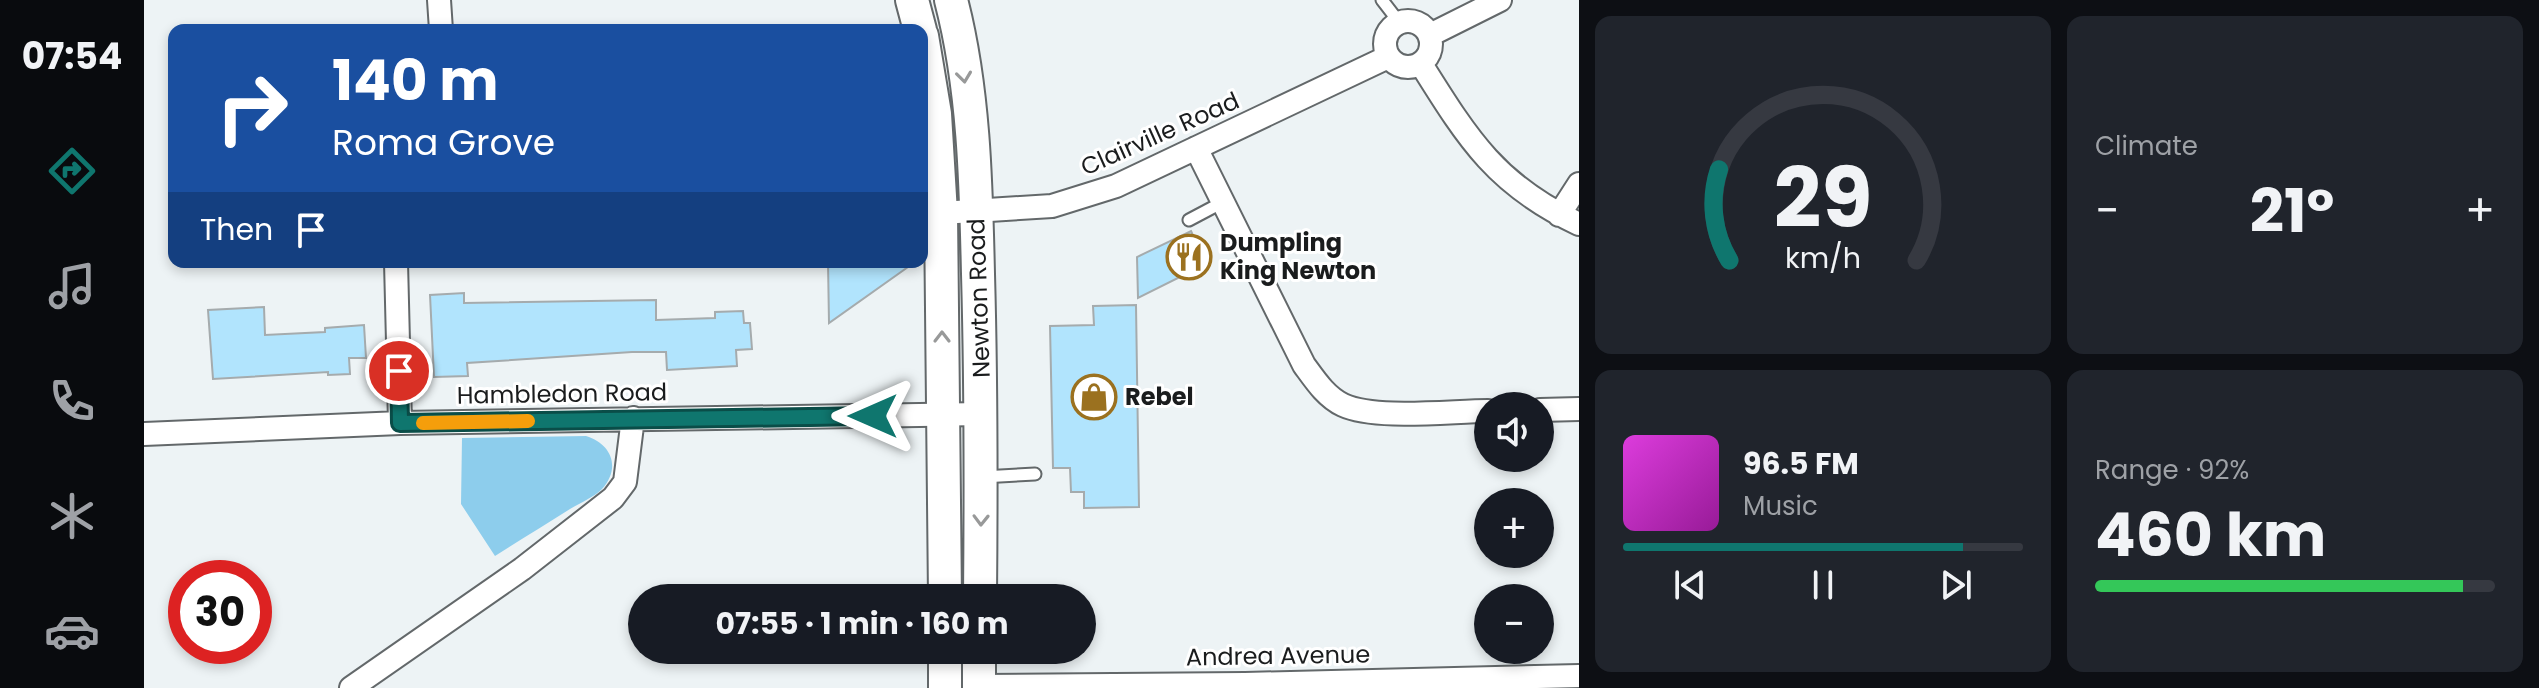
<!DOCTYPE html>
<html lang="en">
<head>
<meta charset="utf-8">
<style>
  :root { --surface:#171b24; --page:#20242c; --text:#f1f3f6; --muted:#9ea1a6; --line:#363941; --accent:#0f766e }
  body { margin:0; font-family:Poppins,sans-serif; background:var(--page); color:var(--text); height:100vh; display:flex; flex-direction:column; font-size:30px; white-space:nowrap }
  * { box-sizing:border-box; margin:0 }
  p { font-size:26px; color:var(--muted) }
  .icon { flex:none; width:44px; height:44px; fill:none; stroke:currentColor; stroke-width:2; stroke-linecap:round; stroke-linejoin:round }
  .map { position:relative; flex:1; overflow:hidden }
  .drawer { display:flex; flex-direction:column; gap:16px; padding:16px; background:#0d0f14; width:960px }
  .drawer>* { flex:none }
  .hud { position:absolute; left:24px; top:24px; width:760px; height:244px; border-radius:16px; box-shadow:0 4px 12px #0003; background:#1a4fa0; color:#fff; overflow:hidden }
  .fabs { position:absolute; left:1330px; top:392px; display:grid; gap:16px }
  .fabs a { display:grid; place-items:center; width:80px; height:80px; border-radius:50%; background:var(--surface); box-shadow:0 4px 12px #0003; font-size:40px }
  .speed { position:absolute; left:24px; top:560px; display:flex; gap:16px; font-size:40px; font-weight:700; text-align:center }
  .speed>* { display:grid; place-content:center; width:104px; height:104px; border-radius:50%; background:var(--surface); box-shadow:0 4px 12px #0003; line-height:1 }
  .speed .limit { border:12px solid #d22; background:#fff; color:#111 }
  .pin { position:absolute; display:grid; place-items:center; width:68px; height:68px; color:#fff; margin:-34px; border:4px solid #fff; border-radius:50%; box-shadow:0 2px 8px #0007 }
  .me { position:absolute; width:88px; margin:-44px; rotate:270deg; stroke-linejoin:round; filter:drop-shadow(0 0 6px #0008) }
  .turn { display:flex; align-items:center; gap:28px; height:168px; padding:0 32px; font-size:36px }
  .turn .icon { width:104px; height:104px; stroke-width:2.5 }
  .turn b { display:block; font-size:56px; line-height:68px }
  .then { display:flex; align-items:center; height:76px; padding:0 32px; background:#0003; gap:16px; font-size:30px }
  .big { font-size:60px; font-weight:700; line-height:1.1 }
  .drawer .widget { flex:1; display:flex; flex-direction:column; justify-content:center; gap:12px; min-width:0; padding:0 28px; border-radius:16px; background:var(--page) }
  .drawer .dial { align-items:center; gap:0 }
  .dial svg { height:208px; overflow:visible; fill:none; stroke:var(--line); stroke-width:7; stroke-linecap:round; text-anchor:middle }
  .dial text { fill:var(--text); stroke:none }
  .song { display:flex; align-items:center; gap:24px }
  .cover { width:96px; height:96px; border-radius:12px; background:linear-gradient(135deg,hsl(300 70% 55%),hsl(300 70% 35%)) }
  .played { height:8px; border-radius:4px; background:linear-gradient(90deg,var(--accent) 85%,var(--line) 85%) }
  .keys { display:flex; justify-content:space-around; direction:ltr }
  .heat { display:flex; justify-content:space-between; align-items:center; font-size:44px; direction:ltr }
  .charge { height:12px; border-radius:6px; background:linear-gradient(90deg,#34c759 92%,var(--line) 0) }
  .drawer .tiles { flex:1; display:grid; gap:16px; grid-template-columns:repeat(2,1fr) }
  .trip { position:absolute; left:484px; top:584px; width:468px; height:80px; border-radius:40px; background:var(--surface); box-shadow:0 4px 12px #0003; font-weight:700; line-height:80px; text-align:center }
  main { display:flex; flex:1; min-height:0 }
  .dock { display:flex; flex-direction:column; width:144px; justify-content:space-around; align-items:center; background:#090b0e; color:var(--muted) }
  .dock .icon { width:56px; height:56px }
  .dock .selected { color:var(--accent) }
  .dock b { font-size:36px; color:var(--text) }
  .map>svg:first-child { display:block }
</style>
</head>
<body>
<main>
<nav class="dock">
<b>07:54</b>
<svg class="icon selected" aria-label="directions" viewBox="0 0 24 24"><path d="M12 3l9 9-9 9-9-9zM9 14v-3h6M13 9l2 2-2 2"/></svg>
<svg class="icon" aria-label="music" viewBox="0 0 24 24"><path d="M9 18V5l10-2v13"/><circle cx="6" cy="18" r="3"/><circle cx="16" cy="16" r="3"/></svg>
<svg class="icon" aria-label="phone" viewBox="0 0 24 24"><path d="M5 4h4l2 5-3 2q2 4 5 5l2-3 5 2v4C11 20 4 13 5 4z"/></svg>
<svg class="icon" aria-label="climate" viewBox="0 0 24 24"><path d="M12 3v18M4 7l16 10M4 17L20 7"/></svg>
<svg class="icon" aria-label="car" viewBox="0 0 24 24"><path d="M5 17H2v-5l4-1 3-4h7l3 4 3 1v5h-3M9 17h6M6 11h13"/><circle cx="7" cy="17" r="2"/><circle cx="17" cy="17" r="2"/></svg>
</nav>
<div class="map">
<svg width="1435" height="688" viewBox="0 0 1435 688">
  <rect width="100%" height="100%" fill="#edf3f5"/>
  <path fill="#8dcdec" d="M442,436C468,444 477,468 458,489C450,497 436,503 426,509C401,525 376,540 351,556L317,504L318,438Z"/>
  <path fill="#b1e4fd" stroke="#a5abad" stroke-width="2" d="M1047,231L1062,264L994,298L993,257Z
    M684,262H771L685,323Z
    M320,293V303L512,300V320L571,318V312L599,311L600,323H606L608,349L592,350L593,366L523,370L522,352H488L323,363L324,376L290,377L286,295Z
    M992,305L995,507L940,508V492H927L926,468H909L906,326L950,325L949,306Z
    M120,307L121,335L181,332V328L220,325L222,358H205L206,374L184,375V372L69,379L64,310Z"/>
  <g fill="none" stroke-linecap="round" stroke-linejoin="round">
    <g stroke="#63686a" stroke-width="15">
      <path id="service" d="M1238,0L1255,22
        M1045,220L1079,202
        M838,477L891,474"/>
    </g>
    <g stroke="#63686a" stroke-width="26">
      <path id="minor" d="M295,0L297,30
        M1241 44a23 23 0 1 1 46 0a23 23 0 1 1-46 0Z
        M1286,35L1356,0
        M1277,64C1324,139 1352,185 1435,224
        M1052,148L1160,365C1171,380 1182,397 1199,405C1231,420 1307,411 1344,411
        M797,213L908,206L972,186L1244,57
        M1415,215L1435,184
        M252,262L256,423
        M1396,410L1435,409
        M0,434L256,423L838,414
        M835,686L1101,684L1435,676
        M207,688L378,569L469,498L481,482L489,418"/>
    </g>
    <g stroke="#63686a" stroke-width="36">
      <path id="secondary" d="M768,0L776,30
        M807,0C830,88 832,184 834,274C837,382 837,490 836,598
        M778,36L791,114L797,213L801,598
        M801,650V688
        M835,688V650"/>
    </g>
    <use href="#service" stroke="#fff" stroke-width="11"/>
    <use href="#minor" stroke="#fff" stroke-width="22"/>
    <use href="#secondary" stroke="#fff" stroke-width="32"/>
  </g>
  <defs><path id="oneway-chevron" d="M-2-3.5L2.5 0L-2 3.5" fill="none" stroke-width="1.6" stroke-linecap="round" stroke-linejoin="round" transform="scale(2)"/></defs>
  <g stroke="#989999">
    <use href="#oneway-chevron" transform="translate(820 77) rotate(83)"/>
    <use href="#oneway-chevron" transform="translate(798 337) rotate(-90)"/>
    <use href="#oneway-chevron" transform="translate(837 520) rotate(91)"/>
  </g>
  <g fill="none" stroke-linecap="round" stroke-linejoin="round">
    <g stroke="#0a4d48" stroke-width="20">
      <path id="route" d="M255,371L256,423L729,416"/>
    </g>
    <use href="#route" stroke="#0f766e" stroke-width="14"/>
    <path stroke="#f59e0b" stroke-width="14" d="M279,423L384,421"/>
  </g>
  <defs>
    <g id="restaurant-ring" transform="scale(2.3)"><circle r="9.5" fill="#fff" stroke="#9b711f" stroke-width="1.5"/><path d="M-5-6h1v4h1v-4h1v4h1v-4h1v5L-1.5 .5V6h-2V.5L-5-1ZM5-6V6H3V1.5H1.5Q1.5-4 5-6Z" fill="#9b711f"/></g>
    <g id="shop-ring" transform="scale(2.3)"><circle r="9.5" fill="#fff" stroke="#9b711f" stroke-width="1.5"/><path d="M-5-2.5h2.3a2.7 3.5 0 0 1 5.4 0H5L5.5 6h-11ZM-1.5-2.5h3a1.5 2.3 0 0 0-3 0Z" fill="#9b711f"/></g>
  </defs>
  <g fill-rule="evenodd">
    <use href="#restaurant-ring" x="1045" y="257"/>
    <use href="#shop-ring" x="950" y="397"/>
  </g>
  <g text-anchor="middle" stroke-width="6" stroke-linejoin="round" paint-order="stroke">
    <g font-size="24" fill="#1a1c1d" stroke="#fff">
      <text transform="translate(1016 134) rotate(-24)" y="8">Clairville Road</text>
      <text transform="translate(835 298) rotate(-92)" y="8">Newton Road</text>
      <text transform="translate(418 394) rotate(-1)" y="8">Hambledon Road</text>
      <text transform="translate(1134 656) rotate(-1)" y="8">Andrea Avenue</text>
    </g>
    <g font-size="24" font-weight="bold" fill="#1a1c1d" stroke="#fff" text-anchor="start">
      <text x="1076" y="251">Dumpling<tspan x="1076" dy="28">King Newton</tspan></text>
      <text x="981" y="405">Rebel</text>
    </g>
  </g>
</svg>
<div class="fabs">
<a><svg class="icon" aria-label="sound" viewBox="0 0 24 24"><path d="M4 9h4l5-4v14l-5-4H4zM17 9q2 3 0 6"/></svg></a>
<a>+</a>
<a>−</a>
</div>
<div class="speed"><div class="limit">30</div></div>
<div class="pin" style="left:255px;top:371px;background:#d93025"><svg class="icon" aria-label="arrive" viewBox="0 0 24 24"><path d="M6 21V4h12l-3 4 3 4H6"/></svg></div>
<svg class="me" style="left:729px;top:416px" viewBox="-20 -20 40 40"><path d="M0-17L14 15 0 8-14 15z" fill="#0f766e" stroke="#fff" stroke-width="4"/></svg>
<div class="trip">07:55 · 1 min · 160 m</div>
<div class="hud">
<div class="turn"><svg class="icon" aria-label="right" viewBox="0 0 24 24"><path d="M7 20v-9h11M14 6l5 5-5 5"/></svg><div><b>140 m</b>Roma Grove</div></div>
<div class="then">Then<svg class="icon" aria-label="arrive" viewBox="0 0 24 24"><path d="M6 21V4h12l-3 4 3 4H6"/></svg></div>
</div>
</div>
<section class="drawer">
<div class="tiles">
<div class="widget dial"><svg viewBox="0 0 100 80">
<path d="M14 69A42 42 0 1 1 86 69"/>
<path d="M14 69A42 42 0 0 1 10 34" stroke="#0f766e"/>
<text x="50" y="56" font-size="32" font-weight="700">29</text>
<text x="50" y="72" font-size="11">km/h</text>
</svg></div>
<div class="widget"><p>Climate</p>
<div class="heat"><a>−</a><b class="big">21°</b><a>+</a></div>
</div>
<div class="widget">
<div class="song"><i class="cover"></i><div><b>96.5 FM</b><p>Music</p></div></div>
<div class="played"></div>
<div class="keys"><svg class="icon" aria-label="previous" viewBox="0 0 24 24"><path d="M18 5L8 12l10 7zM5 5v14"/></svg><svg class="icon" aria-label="pause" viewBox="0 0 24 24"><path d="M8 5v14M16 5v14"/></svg><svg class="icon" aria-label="next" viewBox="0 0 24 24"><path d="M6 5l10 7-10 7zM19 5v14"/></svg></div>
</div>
<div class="widget"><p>Range · 92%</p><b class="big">460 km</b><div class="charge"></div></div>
</div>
</section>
</main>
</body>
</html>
